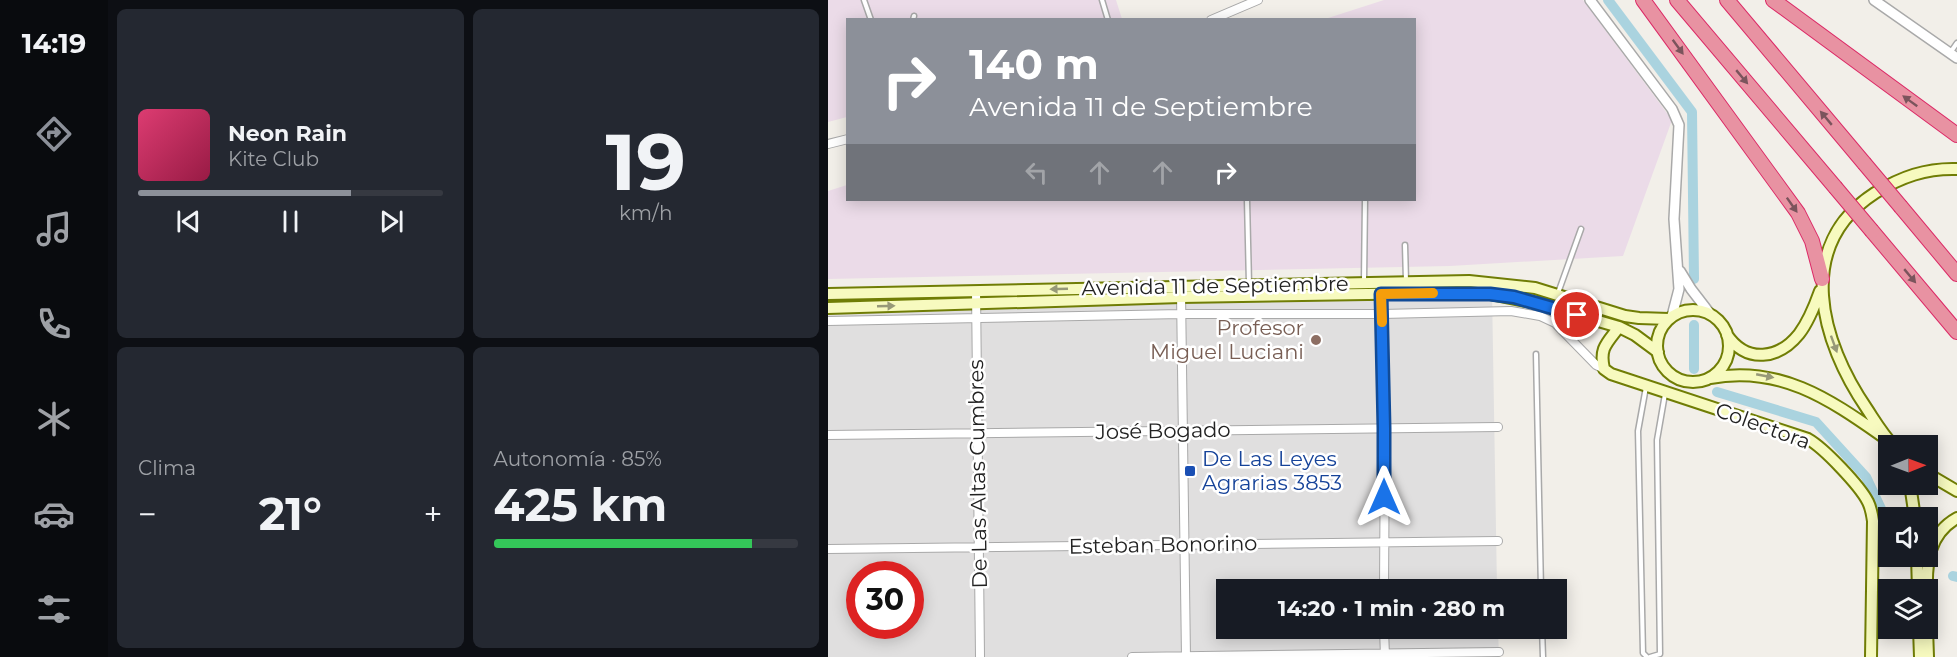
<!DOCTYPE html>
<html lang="es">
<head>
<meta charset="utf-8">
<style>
  :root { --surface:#171b24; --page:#242831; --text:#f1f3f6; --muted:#9ea1a6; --line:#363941; --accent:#8c9099 }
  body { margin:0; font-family:Montserrat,sans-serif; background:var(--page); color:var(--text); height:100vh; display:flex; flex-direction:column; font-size:22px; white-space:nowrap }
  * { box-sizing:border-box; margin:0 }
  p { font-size:20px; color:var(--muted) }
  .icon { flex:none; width:33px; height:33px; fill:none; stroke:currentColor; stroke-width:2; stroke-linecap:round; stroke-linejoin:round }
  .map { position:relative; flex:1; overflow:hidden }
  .side { display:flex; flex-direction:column; gap:9px; padding:9px; background:#0d0f14; width:720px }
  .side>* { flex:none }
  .banner { position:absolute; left:18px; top:18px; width:570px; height:183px; border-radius:0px; box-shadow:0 3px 15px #0003; background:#8c9099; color:#fff; overflow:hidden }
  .needle { width:39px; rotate:89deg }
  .tools { position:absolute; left:1050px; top:435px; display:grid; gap:12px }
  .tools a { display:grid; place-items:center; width:60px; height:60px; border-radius:0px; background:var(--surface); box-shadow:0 3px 15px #0003; font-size:30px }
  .speed { position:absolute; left:18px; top:561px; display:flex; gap:12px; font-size:30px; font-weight:700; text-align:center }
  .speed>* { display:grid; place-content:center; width:78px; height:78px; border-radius:50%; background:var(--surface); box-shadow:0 3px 15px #0003; line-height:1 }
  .speed .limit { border:9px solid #d22; background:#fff; color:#111 }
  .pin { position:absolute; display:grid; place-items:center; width:51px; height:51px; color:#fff; margin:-26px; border:3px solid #fff; border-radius:50%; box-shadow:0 2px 6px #0007 }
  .me { position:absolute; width:66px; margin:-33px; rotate:0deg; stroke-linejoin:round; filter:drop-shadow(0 0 4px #0008) }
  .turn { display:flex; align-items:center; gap:21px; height:126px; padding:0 24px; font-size:27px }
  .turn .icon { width:78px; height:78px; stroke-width:2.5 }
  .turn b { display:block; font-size:42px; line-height:51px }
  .lanes { display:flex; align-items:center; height:57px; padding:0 24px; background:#0003; justify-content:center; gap:30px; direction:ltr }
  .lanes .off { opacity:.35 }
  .big { font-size:45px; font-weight:700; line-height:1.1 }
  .side .card { flex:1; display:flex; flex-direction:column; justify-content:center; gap:9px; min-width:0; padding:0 21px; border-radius:9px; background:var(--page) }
  .side .dial { align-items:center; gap:0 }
  .dial b { font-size:78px; line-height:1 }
  .song { display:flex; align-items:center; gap:18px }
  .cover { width:72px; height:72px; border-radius:9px; background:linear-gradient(135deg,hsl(340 70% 55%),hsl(340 70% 35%)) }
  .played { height:6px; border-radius:3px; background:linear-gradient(90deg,var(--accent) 70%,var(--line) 70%) }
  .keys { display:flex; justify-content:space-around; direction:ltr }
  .heat { display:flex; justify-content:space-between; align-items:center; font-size:33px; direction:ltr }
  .charge { height:9px; border-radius:4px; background:linear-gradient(90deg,#34c759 85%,var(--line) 0) }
  .side .tiles { flex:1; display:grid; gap:9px; grid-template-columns:repeat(2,1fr) }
  .trip { position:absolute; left:388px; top:579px; width:351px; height:60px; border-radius:0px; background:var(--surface); box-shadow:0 3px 15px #0003; font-weight:700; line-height:60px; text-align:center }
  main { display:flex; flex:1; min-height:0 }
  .menu { display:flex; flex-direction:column; width:108px; justify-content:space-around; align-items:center; background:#090b0e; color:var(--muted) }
  .menu .icon { width:42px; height:42px }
  .menu .active { color:var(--accent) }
  .menu b { font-size:27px; color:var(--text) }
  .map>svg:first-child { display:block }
</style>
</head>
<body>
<main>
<nav class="menu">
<b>14:19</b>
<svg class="icon active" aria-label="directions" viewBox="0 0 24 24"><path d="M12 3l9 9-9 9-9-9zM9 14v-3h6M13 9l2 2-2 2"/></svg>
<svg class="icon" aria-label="music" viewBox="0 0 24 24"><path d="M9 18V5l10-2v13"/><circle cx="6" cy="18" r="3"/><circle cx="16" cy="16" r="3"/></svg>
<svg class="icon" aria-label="phone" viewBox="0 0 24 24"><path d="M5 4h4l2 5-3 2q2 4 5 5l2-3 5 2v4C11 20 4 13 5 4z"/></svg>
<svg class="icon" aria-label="climate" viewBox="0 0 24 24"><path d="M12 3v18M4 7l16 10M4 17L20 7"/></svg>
<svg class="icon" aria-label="car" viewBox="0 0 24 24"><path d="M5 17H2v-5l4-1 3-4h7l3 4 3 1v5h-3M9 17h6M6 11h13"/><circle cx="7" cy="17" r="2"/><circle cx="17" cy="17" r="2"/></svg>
<svg class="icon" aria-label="filters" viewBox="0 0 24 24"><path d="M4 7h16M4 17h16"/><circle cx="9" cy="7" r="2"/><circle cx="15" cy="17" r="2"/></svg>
</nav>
<section class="side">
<div class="tiles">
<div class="card">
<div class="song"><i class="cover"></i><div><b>Neon Rain</b><p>Kite Club</p></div></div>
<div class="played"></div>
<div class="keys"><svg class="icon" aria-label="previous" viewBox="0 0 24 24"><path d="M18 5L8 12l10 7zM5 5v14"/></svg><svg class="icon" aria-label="pause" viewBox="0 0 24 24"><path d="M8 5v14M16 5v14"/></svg><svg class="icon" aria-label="next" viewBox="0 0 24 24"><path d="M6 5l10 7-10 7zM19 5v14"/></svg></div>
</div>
<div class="card dial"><b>19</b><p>km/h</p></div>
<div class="card"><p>Clima</p>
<div class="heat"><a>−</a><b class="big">21°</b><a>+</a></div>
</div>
<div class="card"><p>Autonomía · 85%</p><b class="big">425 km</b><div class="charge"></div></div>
</div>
</section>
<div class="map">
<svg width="1129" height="657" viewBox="0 0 1129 657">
  <rect width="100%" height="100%" fill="#f2efe9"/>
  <path fill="#e0dfdf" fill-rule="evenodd" d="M664,291L669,589L399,590V628L670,629L671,657H0V299ZM32,574H82V626H32Z"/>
  <path fill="#ebdbe8" d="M0,0H288L294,19L20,20L19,117L0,122Z
    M556,0H755L844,120L795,256L622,266L0,279V191L19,185L20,200H586V20L497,19Z"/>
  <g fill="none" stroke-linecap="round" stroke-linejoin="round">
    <path stroke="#aad3df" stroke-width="10" d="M780,0L864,112L866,279
      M866,369V325
      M889,392L988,422L1038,477L1055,513L1057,536
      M1125,576L1129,577"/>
    <g stroke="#a9a9a9" stroke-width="7">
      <path id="service" d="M36,0L43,20
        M274,0L280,20
        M85,20L86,16
        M1122,53L1129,43
        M419,200L421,284
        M577,245L578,281
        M536,281L537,200
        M730,293L753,229
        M708,354L713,590
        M818,387L810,431L815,653L819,657
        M714,628L715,657
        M822,657L832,654L829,440L837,394"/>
    </g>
    <g stroke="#a9a9a9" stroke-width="10">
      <path id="minor" d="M383,20L430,0
        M0,144L20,139
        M148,291L152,657
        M353,293L358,657
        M553,294L557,428L556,590
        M0,321L353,314H554L683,311L712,316L727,323L768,365L776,369
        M0,435L670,427
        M0,549L670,541
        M556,628L557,657
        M304,657L671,652"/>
    </g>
    <g stroke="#a9a9a9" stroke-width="12">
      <path id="tertiary" d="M762,0L844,109L851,125L846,219L851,289L844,316
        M1046,0L1129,58
        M852,271L863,289L883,315"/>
    </g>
    <g stroke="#707d05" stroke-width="14">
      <path id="secondary" d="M0,294L641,281L707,288L797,316L811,318L841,319
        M0,308L353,297L604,293L662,294L708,303L791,327L807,335L830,352
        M829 346a36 36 0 1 1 72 0a36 36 0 1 1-72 0Z
        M791,327C779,343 771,348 776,369L783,374L980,439C996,448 1032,486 1040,502C1043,508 1044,514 1045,521L1043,657
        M899,335C919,364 951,359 971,334C981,321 987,305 992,291
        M882,378C951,365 1000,398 1054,436
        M1066,446C1055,435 1047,421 1039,409C993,342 965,246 1047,193C1073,177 1098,168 1129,169
        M1100,474L1129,491
        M1082,484L1087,518
        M1089,556L1090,590
        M1099,590C1098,561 1102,533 1129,518
        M1091,628L1092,657
        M1099,628L1100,657"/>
    </g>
    <g stroke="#dc2a67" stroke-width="16">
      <path id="motorway" d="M815,0L970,213L984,241L994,279
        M849,0L1007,187
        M899,0L1036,163
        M945,0L1129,135
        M1073,207L1129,274
        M1044,231L1129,332"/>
    </g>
    <use href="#service" stroke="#fff" stroke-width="4"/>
    <use href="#minor" stroke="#fff" stroke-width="8"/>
    <use href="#tertiary" stroke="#fff" stroke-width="9"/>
    <use href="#secondary" stroke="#f7fabf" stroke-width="10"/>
    <use href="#motorway" stroke="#e892a2" stroke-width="14"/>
    <g stroke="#dc2a67" stroke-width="16" stroke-linecap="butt">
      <path id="motorway-bridge" d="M1036,163L1073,207
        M1007,187L1044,231"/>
    </g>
    <use href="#motorway-bridge" stroke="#e892a2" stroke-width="14"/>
  </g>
  <defs><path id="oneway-solid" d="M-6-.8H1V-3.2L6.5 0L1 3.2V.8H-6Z" transform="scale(1.5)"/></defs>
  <g fill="#7b545c">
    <use href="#oneway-solid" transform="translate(850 47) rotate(54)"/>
    <use href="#oneway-solid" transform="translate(914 77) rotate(50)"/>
    <use href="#oneway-solid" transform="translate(1082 101) rotate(-144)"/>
    <use href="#oneway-solid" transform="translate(998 118) rotate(-130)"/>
    <use href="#oneway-solid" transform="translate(964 205) rotate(55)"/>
    <use href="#oneway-solid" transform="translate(1082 276) rotate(50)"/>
  </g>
  <g fill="#979978">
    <use href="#oneway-solid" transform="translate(231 289) rotate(178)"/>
    <use href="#oneway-solid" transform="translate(58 306) rotate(-2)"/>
    <use href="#oneway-solid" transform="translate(1006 344) rotate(70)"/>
    <use href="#oneway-solid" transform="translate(937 376) rotate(11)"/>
  </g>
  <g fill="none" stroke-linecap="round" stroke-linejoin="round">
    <g stroke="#114b97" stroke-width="15">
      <path id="route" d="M556,497V428L553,294H662L686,297L749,315"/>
    </g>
    <use href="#route" stroke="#1a73e8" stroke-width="10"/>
    <path stroke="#f59e0b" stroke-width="10" d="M554,322L553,294L605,293"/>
  </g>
  <circle fill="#8d6e63" stroke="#fff" stroke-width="2" cx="488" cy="340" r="6"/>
  <rect fill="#1a4fb4" stroke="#fff" stroke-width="2" x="356" y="465" width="12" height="12" rx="3"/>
  <g text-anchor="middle" stroke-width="5" stroke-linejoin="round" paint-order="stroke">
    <g font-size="21" fill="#222" stroke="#fff">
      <text transform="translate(387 286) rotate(-1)" y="7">Avenida 11 de Septiembre</text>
      <text transform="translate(935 426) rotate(20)" y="7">Colectora</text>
      <text transform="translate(335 431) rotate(-1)" y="7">José Bogado</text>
      <text transform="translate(150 474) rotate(-91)" y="7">De Las Altas Cumbres</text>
      <text transform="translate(335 545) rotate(-1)" y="7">Esteban Bonorino</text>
    </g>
    <g font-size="21" fill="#785e54" stroke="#fff" text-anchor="end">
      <text x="476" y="335">Profesor<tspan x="476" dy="24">Miguel Luciani</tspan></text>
    </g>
    <g font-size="21" fill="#164399" stroke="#fff" text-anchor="start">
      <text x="374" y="466">De Las Leyes<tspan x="374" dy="24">Agrarias 3853</tspan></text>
    </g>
  </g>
</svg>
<div class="tools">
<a><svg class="needle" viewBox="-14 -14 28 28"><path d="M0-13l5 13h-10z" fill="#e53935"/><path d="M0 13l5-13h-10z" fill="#9ea1a6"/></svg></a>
<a><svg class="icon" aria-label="sound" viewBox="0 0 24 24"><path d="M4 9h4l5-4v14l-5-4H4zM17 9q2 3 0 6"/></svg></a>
<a><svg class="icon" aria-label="layers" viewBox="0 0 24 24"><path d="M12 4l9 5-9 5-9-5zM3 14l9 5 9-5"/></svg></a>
</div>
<div class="speed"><div class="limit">30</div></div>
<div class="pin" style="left:749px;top:315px;background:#d93025"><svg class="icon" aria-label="arrive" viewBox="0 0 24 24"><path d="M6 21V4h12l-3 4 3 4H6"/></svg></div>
<svg class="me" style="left:556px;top:497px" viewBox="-20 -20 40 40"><path d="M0-17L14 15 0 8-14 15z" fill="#1a73e8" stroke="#fff" stroke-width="4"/></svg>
<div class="trip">14:20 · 1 min · 280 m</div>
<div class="banner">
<div class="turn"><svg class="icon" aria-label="right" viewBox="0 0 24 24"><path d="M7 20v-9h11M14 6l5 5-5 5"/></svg><div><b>140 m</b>Avenida 11 de Septiembre</div></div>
<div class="lanes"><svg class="icon off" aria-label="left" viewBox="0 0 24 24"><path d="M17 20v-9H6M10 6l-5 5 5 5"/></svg><svg class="icon off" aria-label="ahead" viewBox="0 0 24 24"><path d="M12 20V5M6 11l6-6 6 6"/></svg><svg class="icon off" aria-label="ahead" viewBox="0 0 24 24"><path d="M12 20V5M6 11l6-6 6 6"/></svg><svg class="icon" aria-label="right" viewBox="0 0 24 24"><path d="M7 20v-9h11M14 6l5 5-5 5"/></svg></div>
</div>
</div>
</main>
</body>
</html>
